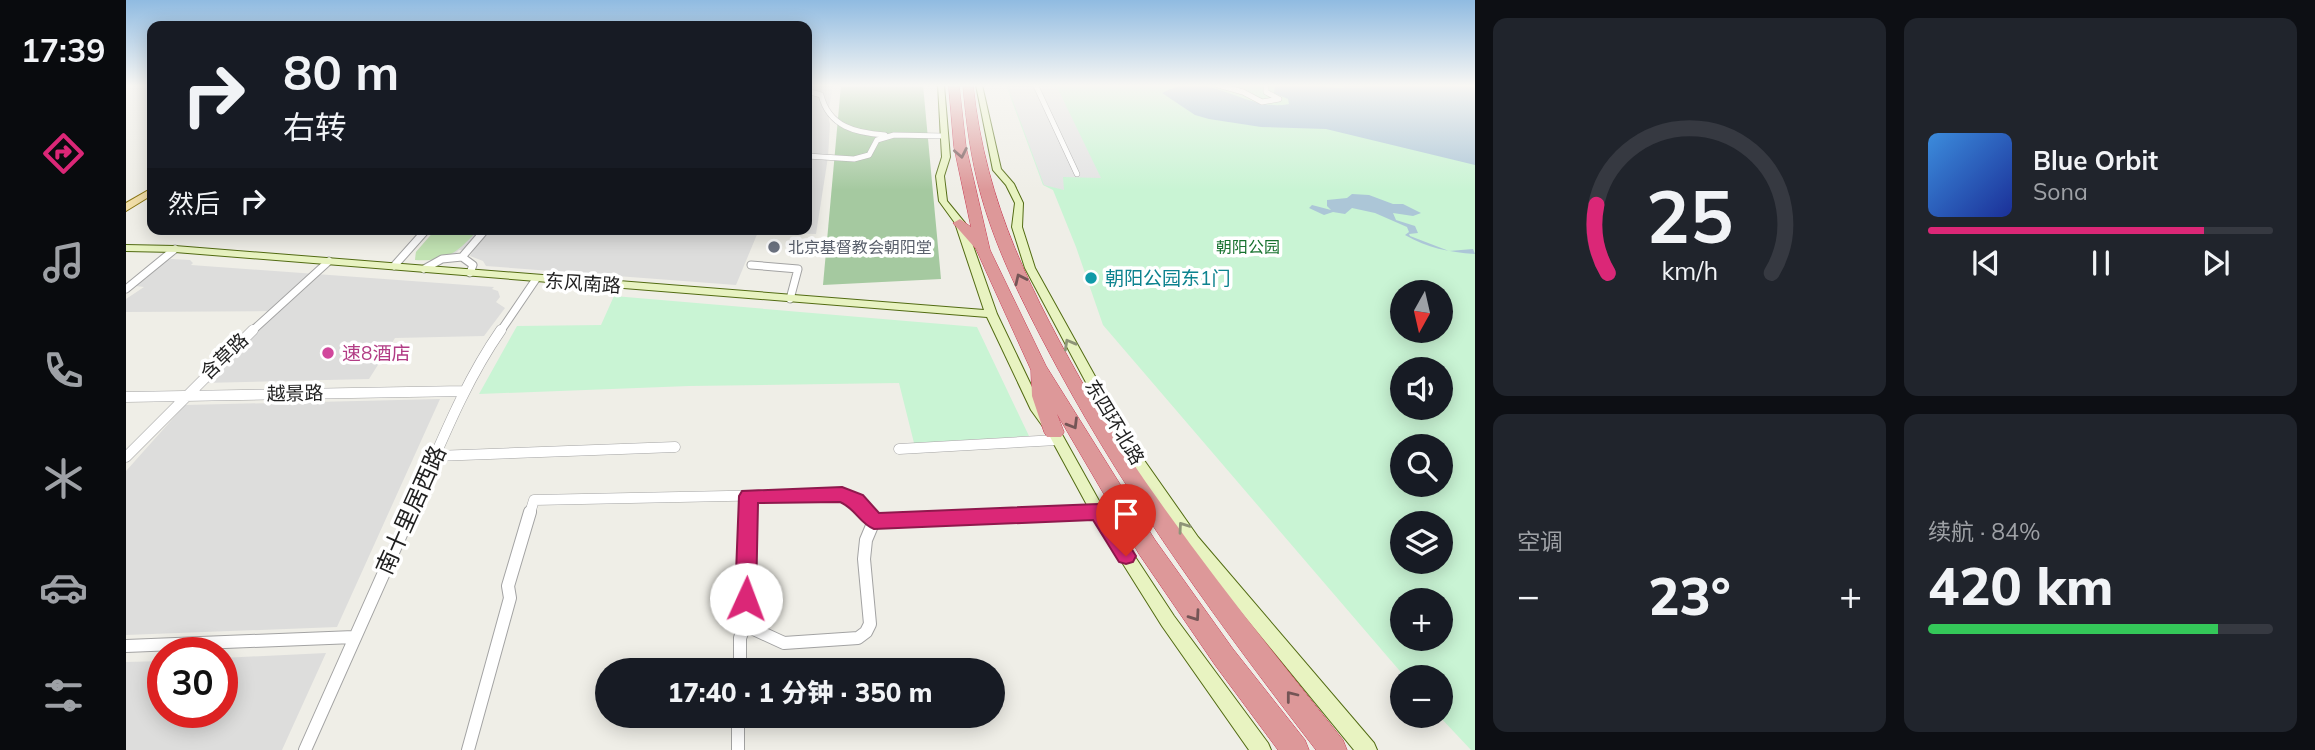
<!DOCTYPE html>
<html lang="zh">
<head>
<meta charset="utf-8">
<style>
  :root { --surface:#171b24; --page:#20242c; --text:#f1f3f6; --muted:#9ea1a6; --line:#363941; --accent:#db2777 }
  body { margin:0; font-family:Mulish,"Noto Sans SC",sans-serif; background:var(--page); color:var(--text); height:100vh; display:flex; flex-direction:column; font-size:26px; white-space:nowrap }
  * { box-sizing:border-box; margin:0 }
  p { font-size:23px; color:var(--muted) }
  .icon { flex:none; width:38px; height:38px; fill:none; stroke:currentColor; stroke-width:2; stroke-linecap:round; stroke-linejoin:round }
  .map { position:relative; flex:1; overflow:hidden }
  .panel { display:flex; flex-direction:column; gap:18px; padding:18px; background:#0d0f14; width:840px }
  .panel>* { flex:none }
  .hud { position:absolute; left:21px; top:21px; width:665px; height:214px; border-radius:14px; box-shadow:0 4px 18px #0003; background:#171b24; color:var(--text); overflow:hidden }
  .needle { width:46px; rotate:188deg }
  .controls { position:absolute; left:1264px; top:280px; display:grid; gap:14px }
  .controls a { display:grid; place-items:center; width:63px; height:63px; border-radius:50%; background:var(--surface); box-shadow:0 4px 18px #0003; font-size:35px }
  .speed { position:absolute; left:21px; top:637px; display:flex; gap:14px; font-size:35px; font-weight:700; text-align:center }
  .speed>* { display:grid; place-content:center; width:91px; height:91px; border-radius:50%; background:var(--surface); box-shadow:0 4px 18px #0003; line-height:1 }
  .speed .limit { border:10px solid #d22; background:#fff; color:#111 }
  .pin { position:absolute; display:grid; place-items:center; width:60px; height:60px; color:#fff; margin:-72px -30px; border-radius:50% 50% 50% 0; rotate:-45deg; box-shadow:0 0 7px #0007 }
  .pin .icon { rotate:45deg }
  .me { position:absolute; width:77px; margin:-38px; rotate:2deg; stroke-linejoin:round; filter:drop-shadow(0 0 5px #0008) }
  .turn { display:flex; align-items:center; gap:24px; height:147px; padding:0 21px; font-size:32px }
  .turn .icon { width:91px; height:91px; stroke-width:2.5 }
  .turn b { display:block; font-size:49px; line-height:60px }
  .then { display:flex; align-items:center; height:66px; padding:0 21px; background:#0003; gap:14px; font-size:26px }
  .big { font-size:52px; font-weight:800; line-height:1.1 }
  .panel .card { flex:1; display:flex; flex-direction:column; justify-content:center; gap:10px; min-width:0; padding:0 24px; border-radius:14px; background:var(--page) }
  .panel .dial { align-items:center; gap:0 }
  .dial svg { height:182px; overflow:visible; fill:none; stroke:var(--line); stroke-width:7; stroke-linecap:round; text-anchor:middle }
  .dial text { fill:var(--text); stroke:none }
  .song { display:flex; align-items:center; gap:21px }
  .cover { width:84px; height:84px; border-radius:10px; background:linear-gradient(135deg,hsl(210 70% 55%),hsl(230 70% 35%)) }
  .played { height:7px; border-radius:4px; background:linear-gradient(90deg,var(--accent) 80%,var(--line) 80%) }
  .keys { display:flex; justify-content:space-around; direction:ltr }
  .heat { display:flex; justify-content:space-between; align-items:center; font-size:38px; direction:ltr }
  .charge { height:10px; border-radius:5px; background:linear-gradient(90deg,#34c759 84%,var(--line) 0) }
  .panel .tiles { flex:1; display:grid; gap:18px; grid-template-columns:repeat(2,1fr) }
  .trip { position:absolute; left:469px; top:658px; width:410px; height:70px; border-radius:35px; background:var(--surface); box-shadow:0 4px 18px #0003; font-weight:800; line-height:70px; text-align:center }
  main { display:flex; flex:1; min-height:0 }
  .dock { display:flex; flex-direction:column; width:126px; justify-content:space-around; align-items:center; background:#090b0e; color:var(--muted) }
  .dock .icon { width:49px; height:49px }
  .dock .current { color:var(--accent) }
  .dock b { font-size:32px; color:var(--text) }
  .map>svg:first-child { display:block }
</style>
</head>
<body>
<main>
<nav class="dock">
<b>17:39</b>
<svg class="icon current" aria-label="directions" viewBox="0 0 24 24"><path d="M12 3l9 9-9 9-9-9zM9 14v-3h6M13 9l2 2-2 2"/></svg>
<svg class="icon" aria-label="music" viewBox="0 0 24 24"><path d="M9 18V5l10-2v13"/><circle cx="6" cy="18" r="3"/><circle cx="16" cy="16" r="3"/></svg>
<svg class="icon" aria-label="phone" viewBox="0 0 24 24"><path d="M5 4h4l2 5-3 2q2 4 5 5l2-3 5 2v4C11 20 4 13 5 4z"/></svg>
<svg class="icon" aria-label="climate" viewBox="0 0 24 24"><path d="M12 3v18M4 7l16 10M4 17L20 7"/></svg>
<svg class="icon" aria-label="car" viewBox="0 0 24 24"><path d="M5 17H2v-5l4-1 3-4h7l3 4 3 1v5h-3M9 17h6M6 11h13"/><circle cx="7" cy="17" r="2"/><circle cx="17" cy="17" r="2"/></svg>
<svg class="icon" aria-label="filters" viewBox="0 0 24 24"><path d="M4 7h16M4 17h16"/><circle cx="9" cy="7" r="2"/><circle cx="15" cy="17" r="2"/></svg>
</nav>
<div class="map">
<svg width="1349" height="750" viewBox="0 0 1349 750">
  <rect width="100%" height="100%" fill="#efeee7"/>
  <path fill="#dddddc" d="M681,85H707L702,114L704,124L702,157L690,234L632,232L610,285L360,266L357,261L344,256L347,251L333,250L328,255L289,260L290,252L310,229H681Z
    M45,259L64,260L67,263L65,265L368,287L366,289L372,291L374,297L370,302L379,308L358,336L269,338L243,379L76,383L151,311L0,312V299L18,287L10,286V282L31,264Z
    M314,399L211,627L0,635V471L59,405Z
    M200,653L156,750H0V662L37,661V712H96V658Z"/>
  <path fill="#c2e3b3" d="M310,229H353C331,252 323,262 289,260L290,252Z"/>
  <path fill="#a5c9a0" d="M715,85H797L815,279L697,285Z"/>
  <path fill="#c9f4d4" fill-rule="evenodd" d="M880,85H1349V750H1345L1313,716L1314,677H1279L977,325L950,247L927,190L917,185ZM1276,292H1314V331H1276ZM1276,369H1314V408H1276ZM1276,446H1314V485H1276ZM1276,523H1314V562H1276ZM1276,600H1314V639H1276Z
    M488,296L851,327L903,436L788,443L773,383L563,386L353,394L391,326L475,325Z"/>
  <path fill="#e3e3e3" d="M881,85L931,87L975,178L937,177L938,190L918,185Z"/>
  <path fill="#acc6d7" d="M1149,85C1182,82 1213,92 1247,86L1219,88L1212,85H1342L1349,88V165L1200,129L1135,127L1083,119L1069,115L1036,93C1082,67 1119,113 1163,104L1162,99L1148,93Z
    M1226,194L1243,195L1267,204H1277L1295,213L1287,216L1267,213L1270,220L1289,226L1292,233L1283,234L1284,236L1323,251L1347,249L1349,254C1322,252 1302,248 1279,235L1283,232L1281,227L1249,213L1226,208L1219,214L1207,212L1198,215L1183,208L1186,205L1205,210L1201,206V200L1221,198Z"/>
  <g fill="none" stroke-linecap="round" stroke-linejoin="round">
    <g stroke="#a3a3a3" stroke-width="6">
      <path id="street-far3" d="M1092,85L1117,92L1136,102L1153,99
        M1140,85V92L1153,99
        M910,86L951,174
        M681,91L695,95C703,127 730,133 759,135
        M681,156L728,159L743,155L751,140L768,135L818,136"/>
    </g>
    <g stroke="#a3a3a3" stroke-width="9">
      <path id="street-far2" d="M336,257L360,229
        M625,265L672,269L664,299
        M268,266L301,229
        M298,269L316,259L336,257L347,265L344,273
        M0,289L49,249
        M125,332L203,261
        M374,332L410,279"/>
    </g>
    <g stroke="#a3a3a3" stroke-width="11">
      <path id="street-far1" d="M0,397L338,391
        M773,449L931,440
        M309,456L549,447
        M0,457L127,330
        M284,513C312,451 336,386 375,330
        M404,513L408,500L705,494L730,500L741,513
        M622,513V496
        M937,513L972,512"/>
    </g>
    <g stroke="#a3a3a3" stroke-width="14">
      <path id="street" d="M740,512L748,521
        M748,521L972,512
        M619,625L658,643L732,638L740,632L744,624L738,559L740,540L748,521
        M0,646L228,637
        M614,670V638L619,625L622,512
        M612,716V750
        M179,750L285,512
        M342,750L384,598L382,586L404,512"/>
    </g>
    <g stroke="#526b12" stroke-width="2">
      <path id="secondary" d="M812,85H818L824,157L818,176L821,201L839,223L871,314L916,408L933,429L977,508L1048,616L1142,743L1145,750H1123L1036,626L967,516L923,435L905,410L861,317L49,252L0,251V245L49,246L858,310L829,223L813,201L810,176L816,157Z
        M850,85H856L875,169L888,184L897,203L896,227L909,268L1006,443L1072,537L1248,743L1251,750H1228L1062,547L996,450L899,268L886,227L889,203L880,185L867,170Z"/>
    </g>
    <g stroke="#8a7611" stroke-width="2">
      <path id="primary" d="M26,188V195L0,211V203Z"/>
    </g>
    <g stroke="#c73a52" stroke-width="1">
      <path id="highway" d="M823,85H833L840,147L864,250L920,366L1029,540L1107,649L1179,740L1183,750H1152L1089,665L1013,554L931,414L938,432L935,437H921L918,432L906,396L905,370L850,249L827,223L834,219L845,227L828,147Z
        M837,85H847C860,206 906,294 965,398L974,411L983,412L1008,441L1011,446L1008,451L1000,453C1067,553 1142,646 1217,740L1221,750H1190C1096,628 1005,504 932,369C902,313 872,256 855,195C845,159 840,122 837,85Z"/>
    </g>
    <use href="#street-far3" stroke="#fff" stroke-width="5"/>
    <use href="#street-far2" stroke="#fff" stroke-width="7"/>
    <use href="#street-far1" stroke="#fff" stroke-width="10"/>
    <use href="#street" stroke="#fff" stroke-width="12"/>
    <use href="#secondary" fill="#e8f3c1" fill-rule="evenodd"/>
    <use href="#primary" fill="#f2dfa9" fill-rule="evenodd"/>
    <use href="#highway" fill="#dd9899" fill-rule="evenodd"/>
  </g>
  <defs><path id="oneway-chevron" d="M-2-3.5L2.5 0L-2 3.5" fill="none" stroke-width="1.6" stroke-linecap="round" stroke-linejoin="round" transform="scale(1.75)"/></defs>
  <g stroke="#745556">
    <use href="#oneway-chevron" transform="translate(835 153) rotate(79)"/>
    <use href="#oneway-chevron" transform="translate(894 279) rotate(-115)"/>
    <use href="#oneway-chevron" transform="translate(947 424) rotate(59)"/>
    <use href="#oneway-chevron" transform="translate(1069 616) rotate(55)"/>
    <use href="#oneway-chevron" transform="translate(1165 696) rotate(-128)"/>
  </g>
  <g stroke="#8e9478">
    <use href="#oneway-chevron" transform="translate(943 344) rotate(-119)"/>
    <use href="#oneway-chevron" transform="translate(1057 527) rotate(-125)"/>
  </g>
  <linearGradient id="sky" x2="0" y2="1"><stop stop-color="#90bbe1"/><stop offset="0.45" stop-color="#f8f7f4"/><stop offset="1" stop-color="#f8f7f4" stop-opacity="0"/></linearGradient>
  <rect width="1349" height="190" fill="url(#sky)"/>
  <path fill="#db2777" stroke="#8e194d" stroke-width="2" d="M716,487L737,495L753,513L972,504L979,506L1010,556L1007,562L1000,564L993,562L967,520L748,529C734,524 729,508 714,502L632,503L630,599L627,606L620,609L612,606L609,599L613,496L616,491Z"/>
  <circle fill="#6b7280" stroke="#fff" stroke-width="2.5" cx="648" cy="247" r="7"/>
  <circle fill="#0f9aa8" stroke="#fff" stroke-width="2.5" cx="965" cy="278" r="7"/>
  <circle fill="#d1479c" stroke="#fff" stroke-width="2.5" cx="202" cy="353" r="7"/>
  <g text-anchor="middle" stroke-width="7" stroke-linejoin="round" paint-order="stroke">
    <g font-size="16" fill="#5b616d" stroke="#fff" text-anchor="start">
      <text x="662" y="253">北京基督教会朝阳堂</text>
    </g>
    <g font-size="16" fill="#18722f" stroke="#fff">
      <text x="1122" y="253">朝阳公园</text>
    </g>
    <g font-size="19" fill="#0d838f" stroke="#fff" text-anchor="start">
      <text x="979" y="285">朝阳公园东1门</text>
    </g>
    <g font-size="19" fill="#1f1f1f" stroke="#fff">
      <text transform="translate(457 283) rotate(4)" y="7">东风南路</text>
      <text transform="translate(98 356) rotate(-44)" y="7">含草路</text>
      <text transform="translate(169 393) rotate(-1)" y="7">越景路</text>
      <text transform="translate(989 422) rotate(59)" y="7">东四环北路</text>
    </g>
    <g font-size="19" fill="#b23c85" stroke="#fff" text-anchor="start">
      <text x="216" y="360">速8酒店</text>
    </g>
    <g font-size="23" fill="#1f1f1f" stroke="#fff">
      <text transform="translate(285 510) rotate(-66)" y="8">南十里居西路</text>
    </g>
  </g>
</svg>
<div class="controls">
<a><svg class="needle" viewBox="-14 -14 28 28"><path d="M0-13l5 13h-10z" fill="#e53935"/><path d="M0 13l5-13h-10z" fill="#9ea1a6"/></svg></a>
<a><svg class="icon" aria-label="sound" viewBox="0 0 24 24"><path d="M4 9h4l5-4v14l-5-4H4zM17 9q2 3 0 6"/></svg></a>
<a><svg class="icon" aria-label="search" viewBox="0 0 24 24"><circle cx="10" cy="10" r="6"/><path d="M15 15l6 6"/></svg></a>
<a><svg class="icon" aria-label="layers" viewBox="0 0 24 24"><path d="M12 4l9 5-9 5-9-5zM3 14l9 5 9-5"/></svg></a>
<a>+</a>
<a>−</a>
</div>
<div class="speed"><div class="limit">30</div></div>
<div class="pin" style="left:1000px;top:556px;background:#d93025"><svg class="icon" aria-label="arrive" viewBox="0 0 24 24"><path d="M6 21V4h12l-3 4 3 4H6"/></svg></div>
<svg class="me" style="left:620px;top:599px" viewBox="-20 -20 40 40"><circle r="19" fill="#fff"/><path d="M0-13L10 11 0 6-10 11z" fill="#db2777"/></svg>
<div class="trip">17:40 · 1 分钟 · 350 m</div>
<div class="hud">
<div class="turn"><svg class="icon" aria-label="right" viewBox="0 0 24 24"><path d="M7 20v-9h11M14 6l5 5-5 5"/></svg><div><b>80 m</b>右转</div></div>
<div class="then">然后<svg class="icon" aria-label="right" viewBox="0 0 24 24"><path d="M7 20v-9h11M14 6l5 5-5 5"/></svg></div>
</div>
</div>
<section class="panel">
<div class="tiles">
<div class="card dial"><svg viewBox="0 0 100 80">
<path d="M14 69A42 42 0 1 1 86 69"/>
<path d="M14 69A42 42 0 0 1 9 39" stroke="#db2777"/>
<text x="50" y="56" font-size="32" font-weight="700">25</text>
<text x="50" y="72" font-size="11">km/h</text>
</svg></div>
<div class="card">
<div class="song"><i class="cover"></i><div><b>Blue Orbit</b><p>Sona</p></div></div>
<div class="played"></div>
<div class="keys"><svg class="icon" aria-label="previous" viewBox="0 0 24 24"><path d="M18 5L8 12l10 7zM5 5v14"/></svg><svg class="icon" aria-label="pause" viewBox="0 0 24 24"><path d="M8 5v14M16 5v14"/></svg><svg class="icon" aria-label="next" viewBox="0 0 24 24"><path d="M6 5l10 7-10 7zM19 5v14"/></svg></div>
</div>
<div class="card"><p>空调</p>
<div class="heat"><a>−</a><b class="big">23°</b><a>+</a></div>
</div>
<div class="card"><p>续航 · 84%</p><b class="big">420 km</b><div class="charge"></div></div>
</div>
</section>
</main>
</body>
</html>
